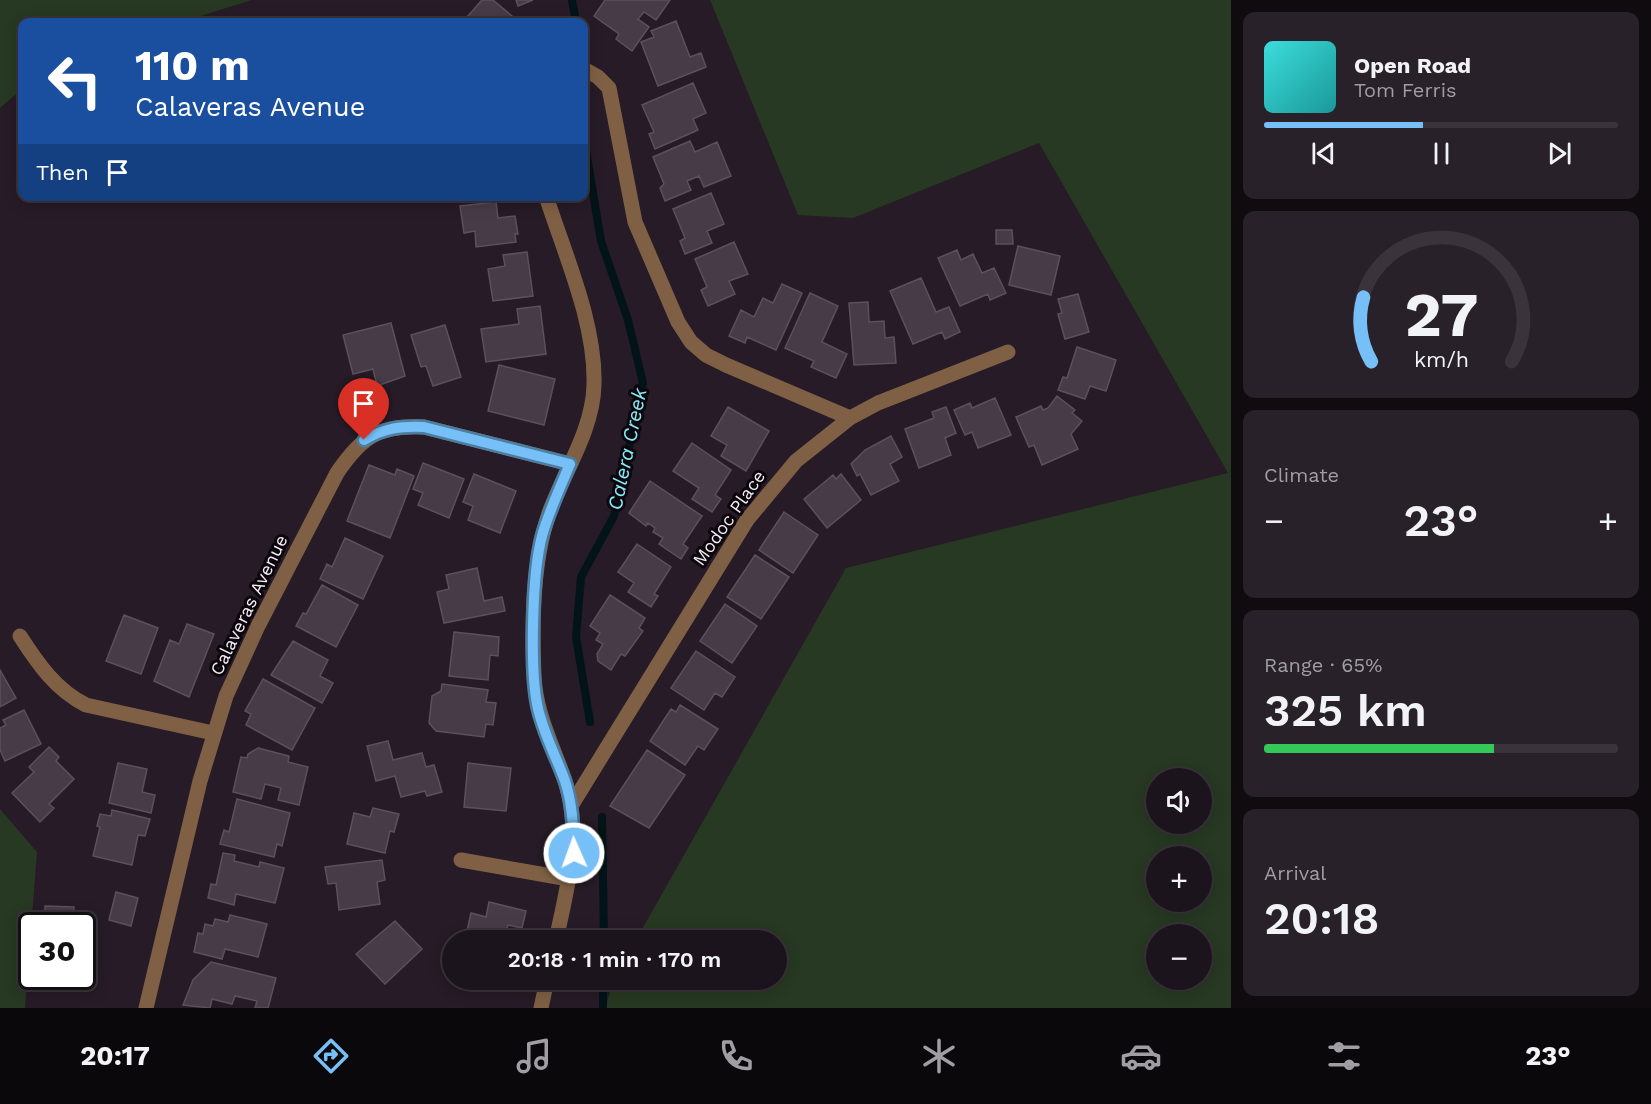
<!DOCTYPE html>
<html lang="en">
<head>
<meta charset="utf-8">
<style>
  :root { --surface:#1c141c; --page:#292129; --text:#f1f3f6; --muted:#a09ea3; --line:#3a333b; --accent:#76c0f7 }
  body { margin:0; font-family:"Work Sans",sans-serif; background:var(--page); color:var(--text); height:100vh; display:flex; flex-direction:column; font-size:22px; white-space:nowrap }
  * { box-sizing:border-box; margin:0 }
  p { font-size:20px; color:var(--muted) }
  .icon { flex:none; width:33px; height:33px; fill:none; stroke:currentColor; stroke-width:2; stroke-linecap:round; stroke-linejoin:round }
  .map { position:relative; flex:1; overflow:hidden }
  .drawer { display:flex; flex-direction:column; gap:12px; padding:12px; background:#0f0b0f; width:420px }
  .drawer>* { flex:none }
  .top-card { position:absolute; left:18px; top:18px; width:570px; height:183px; border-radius:12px; box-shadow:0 3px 15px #0003,0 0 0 2px var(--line); background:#1a4fa0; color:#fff; overflow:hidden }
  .buttons { position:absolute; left:1146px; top:768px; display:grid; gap:12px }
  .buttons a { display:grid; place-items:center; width:66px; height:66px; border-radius:50%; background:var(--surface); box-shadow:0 3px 15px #0003,0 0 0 2px var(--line); font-size:30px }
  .speed { position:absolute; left:18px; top:912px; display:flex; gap:12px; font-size:30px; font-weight:700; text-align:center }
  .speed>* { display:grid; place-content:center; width:78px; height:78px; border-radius:50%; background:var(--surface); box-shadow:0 3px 15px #0003,0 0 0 2px var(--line); line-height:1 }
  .speed .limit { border:3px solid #111; border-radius:9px; background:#fff; color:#111 }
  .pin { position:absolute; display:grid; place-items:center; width:51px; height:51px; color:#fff; margin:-62px -26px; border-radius:50% 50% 50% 0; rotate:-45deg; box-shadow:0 0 6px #0007 }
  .pin .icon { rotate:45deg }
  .me { position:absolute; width:66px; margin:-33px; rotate:358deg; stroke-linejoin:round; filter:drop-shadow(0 0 4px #0008) }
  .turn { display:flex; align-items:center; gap:21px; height:126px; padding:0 18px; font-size:27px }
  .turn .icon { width:78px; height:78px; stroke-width:2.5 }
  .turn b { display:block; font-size:42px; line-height:51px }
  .then { display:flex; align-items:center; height:57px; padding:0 18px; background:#0003; gap:12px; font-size:22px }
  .big { font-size:45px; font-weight:600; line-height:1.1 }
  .drawer .widget { flex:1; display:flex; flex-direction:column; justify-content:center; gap:9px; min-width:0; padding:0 21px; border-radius:12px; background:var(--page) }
  .drawer .dial { align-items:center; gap:0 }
  .dial svg { height:156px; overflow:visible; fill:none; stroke:var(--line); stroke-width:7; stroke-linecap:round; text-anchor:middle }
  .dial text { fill:var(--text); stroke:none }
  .song { display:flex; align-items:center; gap:18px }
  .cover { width:72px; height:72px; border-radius:9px; background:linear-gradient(135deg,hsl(180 70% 55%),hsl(180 70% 35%)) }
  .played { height:6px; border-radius:3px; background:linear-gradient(90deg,var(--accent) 45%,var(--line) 45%) }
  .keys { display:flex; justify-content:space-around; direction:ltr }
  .heat { display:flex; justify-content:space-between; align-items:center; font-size:33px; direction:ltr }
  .charge { height:9px; border-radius:4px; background:linear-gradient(90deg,#34c759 65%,var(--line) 0) }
  .trip { position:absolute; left:442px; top:930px; width:345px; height:60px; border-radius:30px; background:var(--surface); box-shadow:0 3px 15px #0003,0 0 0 2px var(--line); font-weight:600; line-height:60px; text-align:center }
  .tabs { display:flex; height:96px; justify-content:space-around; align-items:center; background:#0b080b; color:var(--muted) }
  .tabs .icon { width:42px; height:42px }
  .tabs .current { color:var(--accent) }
  .tabs b { font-size:27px; color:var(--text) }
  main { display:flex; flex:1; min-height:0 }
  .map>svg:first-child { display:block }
</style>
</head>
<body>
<main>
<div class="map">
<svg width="1231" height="1008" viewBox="0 0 1231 1008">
  <rect width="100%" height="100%" fill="#261b26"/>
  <path fill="#273922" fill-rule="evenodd" d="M0,0H252L181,22H22V89L0,108Z
    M710,0H1231V1008H605L614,980H777V940H636L846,568L1228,473L1039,143L853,218L798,215ZM1156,778H1202V824H1156ZM1156,856H1202V902H1156ZM1156,934H1202V980H1156Z
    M0,809L37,852L25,1008H0Z"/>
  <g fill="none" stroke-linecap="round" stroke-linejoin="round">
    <path stroke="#021417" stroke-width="8" d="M572,0L576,22
      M584,139L601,241L628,320L643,383L614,516L581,577L576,637L590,722
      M602,817L604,940
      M603,1008V980"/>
  </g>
  <path fill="#473b47" stroke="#5d505c" stroke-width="1.5" d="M482,0H493L512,16L506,22H475L468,16Z
    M516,0H533L518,6Z
    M605,0H670L656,20L644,12L638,19L649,27L632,51L616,39L619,34L594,16Z
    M676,21L690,57L701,53L706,67L658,86L641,42L654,37L651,31Z
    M693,83L706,113L693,119L698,130L655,149L649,134L654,132L642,105Z
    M690,141L695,152L717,142L731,176L704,187L699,176L687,181L691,190L665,201L660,188L664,184L653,157Z
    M711,193L724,224L707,231L712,243L685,254L680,241L685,238L673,209Z
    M496,202L498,218L515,216L518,234H515L516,242L476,247L475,231L464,233L460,206Z
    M996,230H1012L1013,244H996Z
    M734,242L748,274L729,281L735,294L708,306L701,290L707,287L695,259Z
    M1018,246L1060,256L1051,295L1009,285Z
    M957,250L961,260L973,254L982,273L994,268L1006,293L990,300L988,294L960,306L938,258Z
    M527,252L533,296L493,301L488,269L505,266L503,255Z
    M921,278L936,312L949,307L960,332L945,339L942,332L913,344L890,291Z
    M782,284L802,293L776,350L747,337L745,343L729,336L741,310L754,317L763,298L773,303Z
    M810,293L838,306L822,342L847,354L836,378L811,367L814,361L785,348Z
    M1078,294L1089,332L1065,339L1058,314L1062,313L1058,299Z
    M868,302L869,322L884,321L885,338L894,337L896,363L854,365L849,303Z
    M540,306L546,354L486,362L481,329L519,324L517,309Z
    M391,323L405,376L377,386L373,369L353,374L343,335Z
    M445,325L461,377L433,386L426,366L421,367L411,335Z
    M1077,347L1116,360L1106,391L1090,386L1085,399L1058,390L1063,377L1067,378Z
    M499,365L555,379L544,425L488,411Z
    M1057,396L1075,410L1072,413L1082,421L1071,434L1078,449L1042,465L1034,445L1029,447L1016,417L1041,406L1043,410L1048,408Z
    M995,398L1011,435L978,448L972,432L965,435L954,410L970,403L972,408Z
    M728,407L769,431L746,471L721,456L727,445L711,436Z
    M946,407L956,433L945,438L951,455L919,468L905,429L934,418L932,412Z
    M891,436L902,457L890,464L899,481L871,495L860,474L857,476L851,464L865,450Z
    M692,443L731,470L715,495L721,499L712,512L692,499L699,488L673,471Z
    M423,463L464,479L449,518L418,505L423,493L413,489Z
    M369,465L395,475L397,469L414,476L390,538L347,521Z
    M474,474L516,491L500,533L468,520L473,506L463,502Z
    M841,474L861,500L827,528L804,499L833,475L836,479Z
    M650,481L702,516L683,544L688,548L681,559L659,544L663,538L653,532L655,528L648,523L646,526L629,513Z
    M784,512L818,535L793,573L759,550Z
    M345,538L383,556L363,599L320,579L327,564L332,567Z
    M637,544L671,567L654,594L658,596L651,607L628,592L634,583L618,572Z
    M755,555L789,577L761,619L727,597Z
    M477,568L484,601L502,597L505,611L444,623L437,592L449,589L446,575Z
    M322,585L358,605L336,647L296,626L303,613L306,614Z
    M610,595L645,618L639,628L643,631L625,656L621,654L611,670L598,661L597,654L603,644L596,640L600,633L590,626Z
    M725,604L757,626L732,663L700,641Z
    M124,615L158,628L141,674L106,661Z
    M187,624L214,634L189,697L154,681L170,640L179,644Z
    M454,632L499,637L498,656L490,655L488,680L449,676Z
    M293,641L328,660L320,676L333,683L322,703L271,675Z
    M696,651L735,677L722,697L715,693L704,710L671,688Z
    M0,670L16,698L0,707Z
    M263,679L315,708L292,750L246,725L251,714L245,711Z
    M442,684L488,690L486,702L496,703L493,725L486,724L484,737L436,731L429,723L432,696L441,691Z
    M680,705L718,729L704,750L698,746L685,765L650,741L671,709L676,712Z
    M24,710L41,744L5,761L0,750V728L6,725L3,720Z
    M388,741L393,760L422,753L426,767L434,765L442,792L427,796L425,791L401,797L395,776L376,781L367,746Z
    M49,747L59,757L56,761L74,779L49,804L54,808L40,822L12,793L34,772L29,767Z
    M258,748L289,756L288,762L308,767L299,805L278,800L281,788L265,784L261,799L233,792L241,757L247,758L248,754Z
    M647,750L685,775L649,828L610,806Z
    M118,763L147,769L142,792L155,795L151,813L109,803Z
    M468,763L511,768L506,811L464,807Z
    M237,799L290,813L282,846L277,844L274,857L220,844L224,830L229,832Z
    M373,808L399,814L394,832L390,831L385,853L347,844L354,813L370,817Z
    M112,810L150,819L145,836L138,835L132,865L93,856L100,827L97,826L100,814L111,816Z
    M223,853L235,855L234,861L259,867L260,862L284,868L275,903L236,894L234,905L208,898L211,884L216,885Z
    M382,860L385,880L377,882L380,904L339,910L336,883L328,884L325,867Z
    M116,892L138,898L131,926L109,920Z
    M489,902L526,911L522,928L508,925L504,940H465L471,913L486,917Z
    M45,906L74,907L73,926H45Z
    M230,915L267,924L258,957L225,949L222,959L194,952L198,933L203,934L205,924L213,926L215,919L228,922Z
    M395,921L422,949L385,984L356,954Z
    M211,962L276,978L268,1008H255L257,1001L235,996L232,1004L212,999L210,1008L183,1005L193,980Z
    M43,976H72V980L43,979Z"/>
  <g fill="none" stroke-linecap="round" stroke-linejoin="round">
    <path stroke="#7f6045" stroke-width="15" d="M584,69L598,77L609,88L635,222L678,322L691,342L706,355L726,365L850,418
      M546,196C565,255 596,324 594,385C593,430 564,472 549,513C532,564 532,623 534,676C536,716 554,747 566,784C582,837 567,888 556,940
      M20,636C38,664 56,690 86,705L213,733
      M571,806L747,520L796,461L850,418L878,403L1008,352
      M461,860L569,879
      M146,1008L200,781L226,696L258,626L337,473C362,436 379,425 424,427L570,464
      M541,1008L547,980"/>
  </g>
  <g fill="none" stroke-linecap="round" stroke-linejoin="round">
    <g stroke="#4d7da1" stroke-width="15">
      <path id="route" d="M364,440C384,428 401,426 424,427L570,464C560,488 549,511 542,536C532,573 530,667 537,704C542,731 556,756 565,781C573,805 573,829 574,853"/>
    </g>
    <use href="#route" stroke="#76c0f7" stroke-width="10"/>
  </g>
  <g text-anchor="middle" stroke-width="6" stroke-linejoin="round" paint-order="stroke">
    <g font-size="18" fill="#f5edf5" stroke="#0c070c">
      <text transform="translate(729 518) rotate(-55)" y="6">Modoc Place</text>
      <text transform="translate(249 605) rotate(-64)" y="6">Calaveras Avenue</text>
    </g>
    <g font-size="20" font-style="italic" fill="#88eafa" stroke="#0c070c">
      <text transform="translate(627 449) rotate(-78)" y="7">Calera Creek</text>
    </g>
  </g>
</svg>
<div class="buttons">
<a><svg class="icon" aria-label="sound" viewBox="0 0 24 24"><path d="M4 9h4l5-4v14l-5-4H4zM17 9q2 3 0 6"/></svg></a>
<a>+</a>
<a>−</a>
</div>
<div class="speed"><div class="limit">30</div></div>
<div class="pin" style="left:364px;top:440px;background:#d93025"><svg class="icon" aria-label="arrive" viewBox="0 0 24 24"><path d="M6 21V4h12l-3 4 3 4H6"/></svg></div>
<svg class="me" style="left:574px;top:853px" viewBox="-20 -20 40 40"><circle r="17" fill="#76c0f7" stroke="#fff" stroke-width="3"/><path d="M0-11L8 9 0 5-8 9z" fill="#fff"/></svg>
<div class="trip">20:18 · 1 min · 170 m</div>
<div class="top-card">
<div class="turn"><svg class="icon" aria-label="left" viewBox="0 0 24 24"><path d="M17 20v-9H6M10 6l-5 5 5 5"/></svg><div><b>110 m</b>Calaveras Avenue</div></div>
<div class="then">Then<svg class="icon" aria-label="arrive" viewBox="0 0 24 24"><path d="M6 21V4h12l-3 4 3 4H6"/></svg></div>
</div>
</div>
<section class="drawer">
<div class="widget">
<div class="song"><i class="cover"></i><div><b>Open Road</b><p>Tom Ferris</p></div></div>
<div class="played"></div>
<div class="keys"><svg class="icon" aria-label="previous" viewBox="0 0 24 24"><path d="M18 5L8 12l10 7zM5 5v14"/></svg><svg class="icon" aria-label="pause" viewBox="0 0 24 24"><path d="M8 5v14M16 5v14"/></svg><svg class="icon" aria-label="next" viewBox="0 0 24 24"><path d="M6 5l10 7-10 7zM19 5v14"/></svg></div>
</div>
<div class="widget dial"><svg viewBox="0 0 100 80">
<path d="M14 69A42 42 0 1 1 86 69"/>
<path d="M14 69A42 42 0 0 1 10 36" stroke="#76c0f7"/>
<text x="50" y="56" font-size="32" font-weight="700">27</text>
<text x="50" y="72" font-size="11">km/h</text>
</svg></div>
<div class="widget"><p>Climate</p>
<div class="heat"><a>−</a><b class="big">23°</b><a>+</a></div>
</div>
<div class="widget"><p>Range · 65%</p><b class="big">325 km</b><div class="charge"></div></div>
<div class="widget"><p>Arrival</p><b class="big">20:18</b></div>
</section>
</main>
<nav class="tabs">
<b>20:17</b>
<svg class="icon current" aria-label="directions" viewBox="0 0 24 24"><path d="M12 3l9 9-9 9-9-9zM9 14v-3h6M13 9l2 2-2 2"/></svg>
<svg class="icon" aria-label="music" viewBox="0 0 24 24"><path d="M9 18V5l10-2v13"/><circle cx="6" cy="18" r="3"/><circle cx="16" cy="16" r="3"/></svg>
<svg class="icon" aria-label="phone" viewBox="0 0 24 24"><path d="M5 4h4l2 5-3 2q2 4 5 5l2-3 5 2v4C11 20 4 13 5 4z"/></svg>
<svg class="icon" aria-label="climate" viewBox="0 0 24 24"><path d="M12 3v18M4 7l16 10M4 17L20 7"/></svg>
<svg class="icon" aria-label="car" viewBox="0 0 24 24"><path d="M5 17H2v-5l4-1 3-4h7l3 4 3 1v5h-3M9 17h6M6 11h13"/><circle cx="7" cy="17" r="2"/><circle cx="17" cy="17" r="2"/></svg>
<svg class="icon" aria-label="filters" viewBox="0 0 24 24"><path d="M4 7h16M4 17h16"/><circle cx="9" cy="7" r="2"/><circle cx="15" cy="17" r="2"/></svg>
<b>23°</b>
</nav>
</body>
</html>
